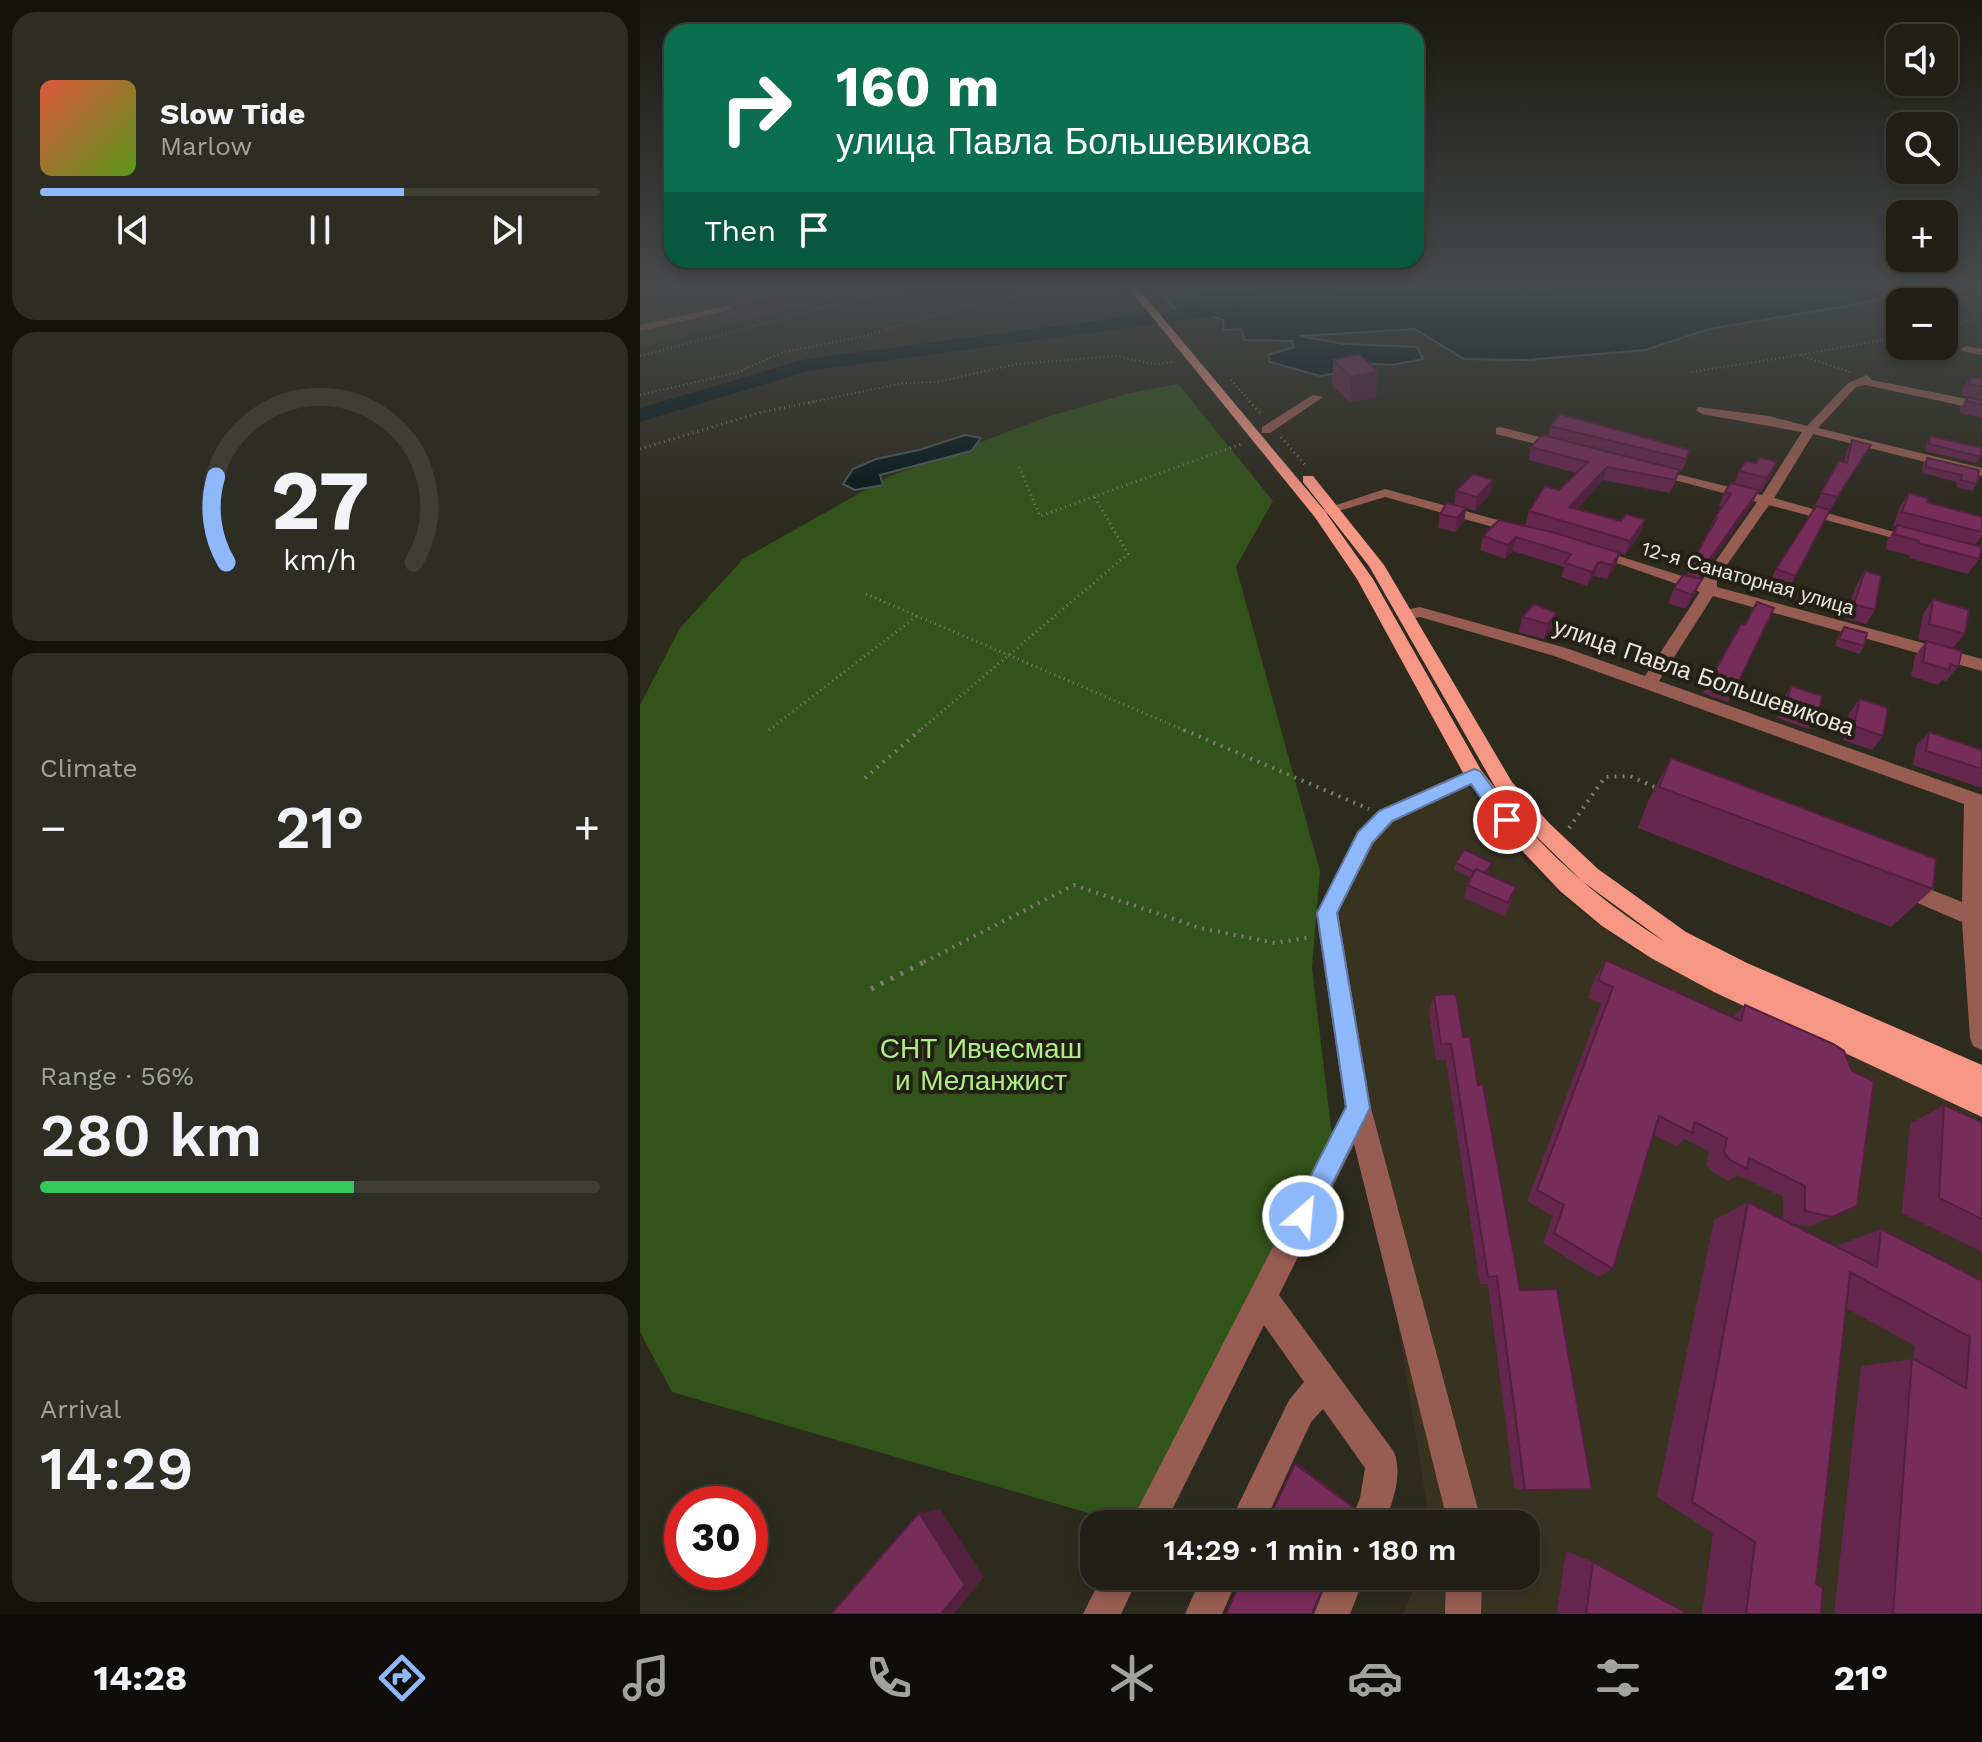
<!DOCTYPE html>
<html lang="en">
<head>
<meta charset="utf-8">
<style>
  :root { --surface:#222016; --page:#2e2d23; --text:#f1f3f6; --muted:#a2a3a1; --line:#3f3e35; --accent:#8db9fc }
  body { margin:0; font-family:"Work Sans",sans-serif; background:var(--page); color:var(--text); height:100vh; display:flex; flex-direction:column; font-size:30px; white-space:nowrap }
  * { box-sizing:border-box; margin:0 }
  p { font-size:26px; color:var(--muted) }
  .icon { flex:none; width:44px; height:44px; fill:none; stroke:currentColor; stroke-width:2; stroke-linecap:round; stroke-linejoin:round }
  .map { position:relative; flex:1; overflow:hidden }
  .side { display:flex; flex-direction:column; gap:12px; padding:12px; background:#13120c; width:640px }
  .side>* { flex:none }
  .hud { position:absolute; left:24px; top:24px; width:760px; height:244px; border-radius:24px; box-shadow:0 4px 12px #0003,0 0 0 2px var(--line); background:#0b6e4f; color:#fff; overflow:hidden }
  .buttons { position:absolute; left:1246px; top:24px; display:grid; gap:16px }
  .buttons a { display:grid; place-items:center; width:72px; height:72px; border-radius:16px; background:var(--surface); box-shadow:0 4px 12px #0003,0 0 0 2px var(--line); font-size:40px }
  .speed { position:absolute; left:24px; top:1486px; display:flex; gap:16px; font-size:40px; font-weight:700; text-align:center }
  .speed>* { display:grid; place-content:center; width:104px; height:104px; border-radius:50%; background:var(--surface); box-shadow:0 4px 12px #0003,0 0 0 2px var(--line); line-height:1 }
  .speed .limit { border:12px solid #d22; background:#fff; color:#111 }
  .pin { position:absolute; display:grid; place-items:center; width:68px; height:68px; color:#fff; margin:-34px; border:4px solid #fff; border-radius:50%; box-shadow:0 2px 8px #0007 }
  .me { position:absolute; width:88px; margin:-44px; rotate:27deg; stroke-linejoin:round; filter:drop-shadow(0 0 6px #0008) }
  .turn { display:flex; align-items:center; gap:28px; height:168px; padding:0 40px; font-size:36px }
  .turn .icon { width:104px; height:104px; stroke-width:2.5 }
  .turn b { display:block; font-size:56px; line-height:68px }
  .then { display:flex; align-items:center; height:76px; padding:0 40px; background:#0003; gap:16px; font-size:30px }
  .big { font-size:60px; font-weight:600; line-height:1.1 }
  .side .card { flex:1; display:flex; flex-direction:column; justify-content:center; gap:12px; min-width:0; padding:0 28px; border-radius:24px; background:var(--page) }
  .side .dial { align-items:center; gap:0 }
  .dial svg { height:208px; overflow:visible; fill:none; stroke:var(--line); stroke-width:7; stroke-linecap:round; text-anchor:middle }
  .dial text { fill:var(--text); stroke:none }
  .song { display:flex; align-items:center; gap:24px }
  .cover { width:96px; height:96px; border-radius:12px; background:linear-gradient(135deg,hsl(10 70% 55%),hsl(90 70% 35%)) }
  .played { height:8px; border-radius:4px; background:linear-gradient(90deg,var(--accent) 65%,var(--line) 65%) }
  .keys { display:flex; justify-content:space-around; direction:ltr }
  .heat { display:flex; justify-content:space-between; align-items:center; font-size:44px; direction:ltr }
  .charge { height:12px; border-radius:6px; background:linear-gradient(90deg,#34c759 56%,var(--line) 0) }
  .trip { position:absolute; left:440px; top:1510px; width:460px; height:80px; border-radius:24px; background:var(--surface); box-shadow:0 4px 12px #0003,0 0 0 2px var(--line); font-weight:600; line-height:80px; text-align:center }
  .tab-bar { display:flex; height:128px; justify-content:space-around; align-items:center; background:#0e0d09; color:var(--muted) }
  .tab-bar .icon { width:56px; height:56px }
  .tab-bar .selected { color:var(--accent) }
  .tab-bar b { font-size:36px; color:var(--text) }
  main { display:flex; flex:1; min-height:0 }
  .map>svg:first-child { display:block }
</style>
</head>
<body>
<main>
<section class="side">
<div class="card">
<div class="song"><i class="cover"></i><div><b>Slow Tide</b><p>Marlow</p></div></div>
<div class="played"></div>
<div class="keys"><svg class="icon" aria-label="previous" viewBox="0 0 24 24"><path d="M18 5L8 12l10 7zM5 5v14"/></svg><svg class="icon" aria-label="pause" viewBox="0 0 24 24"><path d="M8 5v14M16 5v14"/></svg><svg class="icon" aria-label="next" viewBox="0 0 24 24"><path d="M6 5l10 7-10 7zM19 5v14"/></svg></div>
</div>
<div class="card dial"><svg viewBox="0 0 100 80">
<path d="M14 69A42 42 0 1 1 86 69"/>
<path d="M14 69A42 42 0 0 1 10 36" stroke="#8db9fc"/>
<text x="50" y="56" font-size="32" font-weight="700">27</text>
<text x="50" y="72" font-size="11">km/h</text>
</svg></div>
<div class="card"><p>Climate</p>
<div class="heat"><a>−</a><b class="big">21°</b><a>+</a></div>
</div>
<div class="card"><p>Range · 56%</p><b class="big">280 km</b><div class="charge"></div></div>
<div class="card"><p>Arrival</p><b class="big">14:29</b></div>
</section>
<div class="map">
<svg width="1342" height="1614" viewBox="0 0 1342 1614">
  <rect width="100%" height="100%" fill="#2d2a1e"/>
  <path fill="#383321" d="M0,286H243L0,348Z
    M828,785L852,823L893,870L924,898L988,947L1342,1118V1614H763L779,1576H886V1524H790L692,915L747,818Z"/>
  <path fill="#325319" d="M538,384L633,501L596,567L680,871L672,968L692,1136L492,1524H486L32,1392L0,1332V705L40,628L103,559L248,477L407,417L490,393Z"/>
  <path fill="#081a1b" stroke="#4b5756" stroke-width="2" d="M656,286L713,288L1285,286L1218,304L1069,329L1005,350L886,360L824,359L775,329L660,336L704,344L777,347L783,359L752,365L717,363L703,372L680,376L630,362L628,355L654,347L652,341L605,340L601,329L584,330L583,320L569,315L543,317L523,296L598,288Z
    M325,435L341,438L331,451L240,475L243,485L215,490L203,484L213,469L236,459L279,450Z"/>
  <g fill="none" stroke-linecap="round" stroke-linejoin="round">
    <path fill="#081a1b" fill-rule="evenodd" d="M591,303L598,305L600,309L598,313L168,371L0,422V408L166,359Z"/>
    <path stroke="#7f7c72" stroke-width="2" stroke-dasharray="1 3" stroke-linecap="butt" d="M515,295L564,286
      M1304,327L1342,317
      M0,356L267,286
      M1052,372L1159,355
      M1210,372L1159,355L1260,337
      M591,380L611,403
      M0,395L99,372L143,352L225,336L314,309L400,292L479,289
      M168,403L263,383L297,382L377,364L476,356L514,364L535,362"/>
    <path stroke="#7f7c72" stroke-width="3" stroke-dasharray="1 4" stroke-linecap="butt" d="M609,401L622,415
      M641,437L667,467
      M0,449L118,413L177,401
      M379,467L400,516L604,443
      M226,594L548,732
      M129,730L277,616
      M278,732L488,554L454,496"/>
    <path stroke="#7f7c72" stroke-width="4" stroke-dasharray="2 6" stroke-linecap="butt" d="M544,730L729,809
      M225,778L280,730
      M929,828L965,777L990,776L1019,789
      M284,962L434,885L560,928L635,943L672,937"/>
    <path stroke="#7f7c72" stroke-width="5" stroke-dasharray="3 8" stroke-linecap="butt" d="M231,989L288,960"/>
    <path fill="#975d52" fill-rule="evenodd" d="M178,286H194L0,331V325Z
      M1326,346L1342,349V355L1322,351L1321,349Z
      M1227,375L1232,380L1342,402V410L1225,385L1216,387L1178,428L1342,468V476L1173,434L1134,498L1283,540L1276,544L1129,505L1077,579V587L1342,659V671L1073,596L1019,681L1342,795V1050L1333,1046L1330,1038L1322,922L1254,893L1251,887L1254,881L1262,878L1322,902L1324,804L914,656L780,617L765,620L757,615L759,611L780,607L926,648L1005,676L1060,592L948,553L950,550H960L1061,582L1117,502L1008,473V467L1122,495L1162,432L1062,414L1056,410L1058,407L1129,416L1167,426L1208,383Z
      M673,395L683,397L630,433H622V427Z
      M860,427L924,443L926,446L920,450L856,434V428Z
      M745,489L887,528L889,531L882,535L745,497L679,517L672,513Z
      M834,768L841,770L844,775L841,780L753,822L733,844L698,913L731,1108L842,1524H808L714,1144L639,1295L754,1452C763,1475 753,1501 744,1524H710L720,1498L725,1468L683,1409L671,1422L624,1524H589L649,1400L664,1382L624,1325L525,1524H490L705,1107L676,913L718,832L739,810Z
      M462,1576H499L481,1614H443Z
      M562,1576H599L582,1614H545Z
      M689,1576H725L710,1614H674Z
      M806,1576H842L841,1614H805Z"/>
    <path fill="#f69684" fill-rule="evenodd" d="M487,286H496L684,510L733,579L841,770L858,792L729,566L663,482V476H673L744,565L872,782L910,824L958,869L1046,932L1107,963L1342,1065V1117L1074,992L1011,958L962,926L920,891L870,838L827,780L717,579L674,516ZM858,793L896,836L942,881L1025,942C960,901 906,854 858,793Z"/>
  </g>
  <path fill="#65274d" d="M48,286H163L168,289L173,301L99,319L92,313L87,303L69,307Z
    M693,360L736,397L710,402L692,386Z
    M1330,377L1342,378V400L1322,395L1323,388Z
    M1327,397L1342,400V418L1320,413V408Z
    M910,426L1050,450L1046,462L1041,472L1040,471L1030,493L963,480L937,509L1000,534L985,555L973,551L980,553L975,568L967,579L954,576L947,586L921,577L924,567L873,551L865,559L840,550L843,536L900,529L885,525L889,511L919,490L936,473L889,460L891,447L908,437Z
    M1290,436L1341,457L1336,463L1285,451L1286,443Z
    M1212,440L1231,445L1190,510L1175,505L1199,461L1204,462L1206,452Z
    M1287,458L1339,470L1337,484L1332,491L1316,487L1317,482L1282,473L1283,464Z
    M1099,471L1131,475L1121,492L1118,491L1112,504L1060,578L1047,574L1053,560L1070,532L1069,531L1075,517L1082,507L1079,506L1085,492L1094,484Z
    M816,491L850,494L835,511L826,508L824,522L815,532L798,528L800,514L814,505Z
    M1269,493L1287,502L1342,517V536L1335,545L1339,559L1328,574L1269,558V555L1245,549L1248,539L1256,527L1253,526L1260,507Z
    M1190,510L1149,588L1129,582L1145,553Z
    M1225,571L1235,610L1226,624L1204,618L1216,586Z
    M1062,579L1055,594L1045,609L1028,603L1034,588Z
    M1293,599L1325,634L1313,648L1278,639L1283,614Z
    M894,604L913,627L904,639L879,632L882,617Z
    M1101,624L1095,689L1088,702L1063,693Z
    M1204,627L1224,646L1219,654L1195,646L1199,634Z
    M1286,641L1318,667L1306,681L1302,680L1298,685L1271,676L1275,656Z
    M1151,686L1178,715L1168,729L1137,718L1142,701Z
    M1220,699L1243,736L1232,750L1203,740L1209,713Z
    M1289,732L1342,750V788L1273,765L1276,746Z
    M1031,758L1293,889L1251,927L998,828L1009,799Z
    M816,863H852L847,874L872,900L864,916L824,898L827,885L831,878L814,869Z
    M966,960L1093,1017L1105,1005L1217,1206L1169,1227L1150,1223L1196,1246L1241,1229L1342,1281V1614H1194L1221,1366L1273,1359L1275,1346L1206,1308L1176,1584L1181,1614H1062L1073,1533L1017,1497L1074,1220L1108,1202L1143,1219V1197L1098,1175L1088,1181L1072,1172L1066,1165L1069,1151L1045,1139L1036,1146L1014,1135L973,1269L958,1277L903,1243L913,1216L887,1201L961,1004L948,998L955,978Z
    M794,995L823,1037H830L885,1490L874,1488L848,1284H840L806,1060H796L789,1012Z
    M1304,1105L1342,1122V1252L1262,1213L1270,1124Z
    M926,1551L953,1562L1049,1614H920L917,1611Z"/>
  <path fill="#53203e" d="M76,286H156L157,288L69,307L60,289Z
    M168,289L173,301L99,319L93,307Z
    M738,371L736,397L710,402L711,377Z
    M1231,445L1224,457L1190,510L1197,497Z
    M1137,462L1131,475L1121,492L1127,478Z
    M967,467L963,480L926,520L929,507Z
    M853,480L850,494L835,511L837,497Z
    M1119,490L1112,504L1060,578L1066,564Z
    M826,508L824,522L815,532L817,518Z
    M1005,520L1000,534L985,555L990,541Z
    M876,537L873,551L865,559L868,545Z
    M980,553L975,568L967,579L972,565Z
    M959,562L954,576L947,586L952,572Z
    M1062,579L1055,594L1045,609L1052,595Z
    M917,613L913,627L904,639L908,624Z
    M656,1462L711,1504L715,1509L655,1464Z
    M300,1509L344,1577L314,1614H301L279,1513Z"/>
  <path fill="#762d59" stroke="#53203e" stroke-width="2" d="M56,286H76L60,289Z
    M153,286H163L168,289L93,307L86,301Z
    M719,355L738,371L711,377L693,360Z
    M1330,377L1342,378V387L1329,384Z
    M1327,397L1342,400V405L1327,401Z
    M920,414L1050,450L1046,459L910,426Z
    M902,435L1040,470L1035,480L967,467L929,507L981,521L986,514L1005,520L990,541L889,511L905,486L919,490L948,462L891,447Z
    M1290,436L1342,448L1341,457L1289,444Z
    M1212,440L1231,445L1197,497L1181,493L1199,461L1207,463Z
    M1119,457L1137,462L1127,478L1099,471L1106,461L1116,463Z
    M1287,458L1339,470L1337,484L1321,480L1322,475L1286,467Z
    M833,474L853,480L837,497L816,491Z
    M1091,483L1119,490L1066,564L1053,560L1077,518L1075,517L1091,494L1085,492Z
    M1269,493L1288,498L1287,502L1342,517V532L1262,512Z
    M807,503L826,508L817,518L800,514Z
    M1176,506L1190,510L1156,576L1136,569Z
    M859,520L912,532L980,553L972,565L959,562L952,572L925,563L931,554L876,537L868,545L843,536Z
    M1257,525L1342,547L1339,559L1278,543L1279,541L1254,534Z
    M1225,571L1241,576L1235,610L1214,604Z
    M1043,575L1062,579L1052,595L1034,588Z
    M1293,599L1329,610L1325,634L1289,624Z
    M1117,602L1134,608L1095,689L1070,680L1101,624L1105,625Z
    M894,604L917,613L908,624L882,617Z
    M1204,627L1227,633L1224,646L1199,639Z
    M1286,641L1322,651L1318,667L1310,664L1309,670L1283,662Z
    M1151,686L1182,696L1178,715L1146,704Z
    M1220,699L1248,708L1243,736L1214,726Z
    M1289,732L1342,750V769L1286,751Z
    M1031,758L1296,859L1293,889L1019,787Z
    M824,849L852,863L845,873L836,869L834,872L816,863Z
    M836,869L876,887L868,903L827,885Z
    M966,960L1101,1021L1105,1005L1193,1044L1204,1051L1212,1071L1234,1081L1217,1206L1192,1217L1165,1211V1186L1109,1158L1107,1169L1090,1160L1084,1152L1087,1138L1055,1122L1052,1133L1019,1116L973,1269L914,1233L924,1205L897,1190L973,987L958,980Z
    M816,994L823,1037H830L838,1085L843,1084L880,1290L917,1289L952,1489L885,1490L857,1276L848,1277L811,1044H801L794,995Z
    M1304,1105L1342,1122V1219L1299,1198Z
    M1108,1202L1237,1267L1241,1229L1342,1281V1614H1253L1272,1358L1326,1388L1330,1337L1210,1272L1176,1584L1183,1588L1181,1614H1106L1115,1542L1052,1502Z
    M655,1464L715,1509L708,1524H626Z
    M279,1513L325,1585L301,1614H193L192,1613Z
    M953,1562L1049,1614H946Z
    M603,1576H688L672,1614H586Z"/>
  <linearGradient id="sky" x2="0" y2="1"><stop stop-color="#191710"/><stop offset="0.56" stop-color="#464a4c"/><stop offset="1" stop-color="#464a4c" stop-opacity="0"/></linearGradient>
  <rect width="1342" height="512" fill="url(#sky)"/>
  <path fill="#8db9fc" stroke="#5c78a4" stroke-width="2" d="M834,769L840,771L873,815L876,820L873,825H860L831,784L752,821L732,843L697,913L730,1108L672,1225L663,1229L654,1225L650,1216L706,1107L677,913L718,832L739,811Z"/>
  <g text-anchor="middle" stroke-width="8" stroke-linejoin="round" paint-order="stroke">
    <g font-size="20" fill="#e7e5de" stroke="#232015">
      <text transform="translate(1108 578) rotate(16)" y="7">12-я Санаторная улица</text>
    </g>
    <g font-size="24" fill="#e7e5de" stroke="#232015">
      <text transform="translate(1064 677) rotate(19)" y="8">улица Павла Большевикова</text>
    </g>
    <g font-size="28" fill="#afed88" stroke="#232015">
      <text x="341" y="1058">СНТ Ивчесмаш<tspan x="341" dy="32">и Меланжист</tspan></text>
    </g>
  </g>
</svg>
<div class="buttons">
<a><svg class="icon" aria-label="sound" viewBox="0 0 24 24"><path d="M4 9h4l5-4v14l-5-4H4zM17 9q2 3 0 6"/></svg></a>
<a><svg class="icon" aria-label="search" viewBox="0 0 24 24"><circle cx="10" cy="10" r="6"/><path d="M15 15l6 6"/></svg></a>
<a>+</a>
<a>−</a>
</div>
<div class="speed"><div class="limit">30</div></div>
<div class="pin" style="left:867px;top:820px;background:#d93025"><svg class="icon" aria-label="arrive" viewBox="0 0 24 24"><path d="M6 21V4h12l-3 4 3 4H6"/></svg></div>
<svg class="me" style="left:663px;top:1216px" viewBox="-20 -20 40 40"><circle r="17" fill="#8db9fc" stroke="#fff" stroke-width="3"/><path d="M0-11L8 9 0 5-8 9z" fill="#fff"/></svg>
<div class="trip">14:29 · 1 min · 180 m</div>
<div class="hud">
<div class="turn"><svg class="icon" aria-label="right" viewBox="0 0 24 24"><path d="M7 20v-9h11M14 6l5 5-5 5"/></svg><div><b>160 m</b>улица Павла Большевикова</div></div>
<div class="then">Then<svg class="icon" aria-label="arrive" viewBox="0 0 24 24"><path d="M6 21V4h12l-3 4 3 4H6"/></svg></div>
</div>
</div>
</main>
<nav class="tab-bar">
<b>14:28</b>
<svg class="icon selected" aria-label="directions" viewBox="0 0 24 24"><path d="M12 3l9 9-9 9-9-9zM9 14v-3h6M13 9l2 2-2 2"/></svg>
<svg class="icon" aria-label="music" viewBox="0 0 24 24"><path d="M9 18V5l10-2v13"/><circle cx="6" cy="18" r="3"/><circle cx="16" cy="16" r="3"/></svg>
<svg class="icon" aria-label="phone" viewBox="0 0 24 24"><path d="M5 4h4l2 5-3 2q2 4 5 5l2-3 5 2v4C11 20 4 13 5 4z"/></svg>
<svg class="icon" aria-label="climate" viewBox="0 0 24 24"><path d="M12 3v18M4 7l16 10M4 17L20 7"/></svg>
<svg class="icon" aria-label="car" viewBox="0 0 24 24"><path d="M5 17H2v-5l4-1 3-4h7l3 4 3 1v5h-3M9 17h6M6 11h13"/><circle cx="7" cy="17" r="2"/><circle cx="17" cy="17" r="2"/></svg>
<svg class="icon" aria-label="filters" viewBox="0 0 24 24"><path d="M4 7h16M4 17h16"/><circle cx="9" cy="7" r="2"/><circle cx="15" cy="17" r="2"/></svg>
<b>21°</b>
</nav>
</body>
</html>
